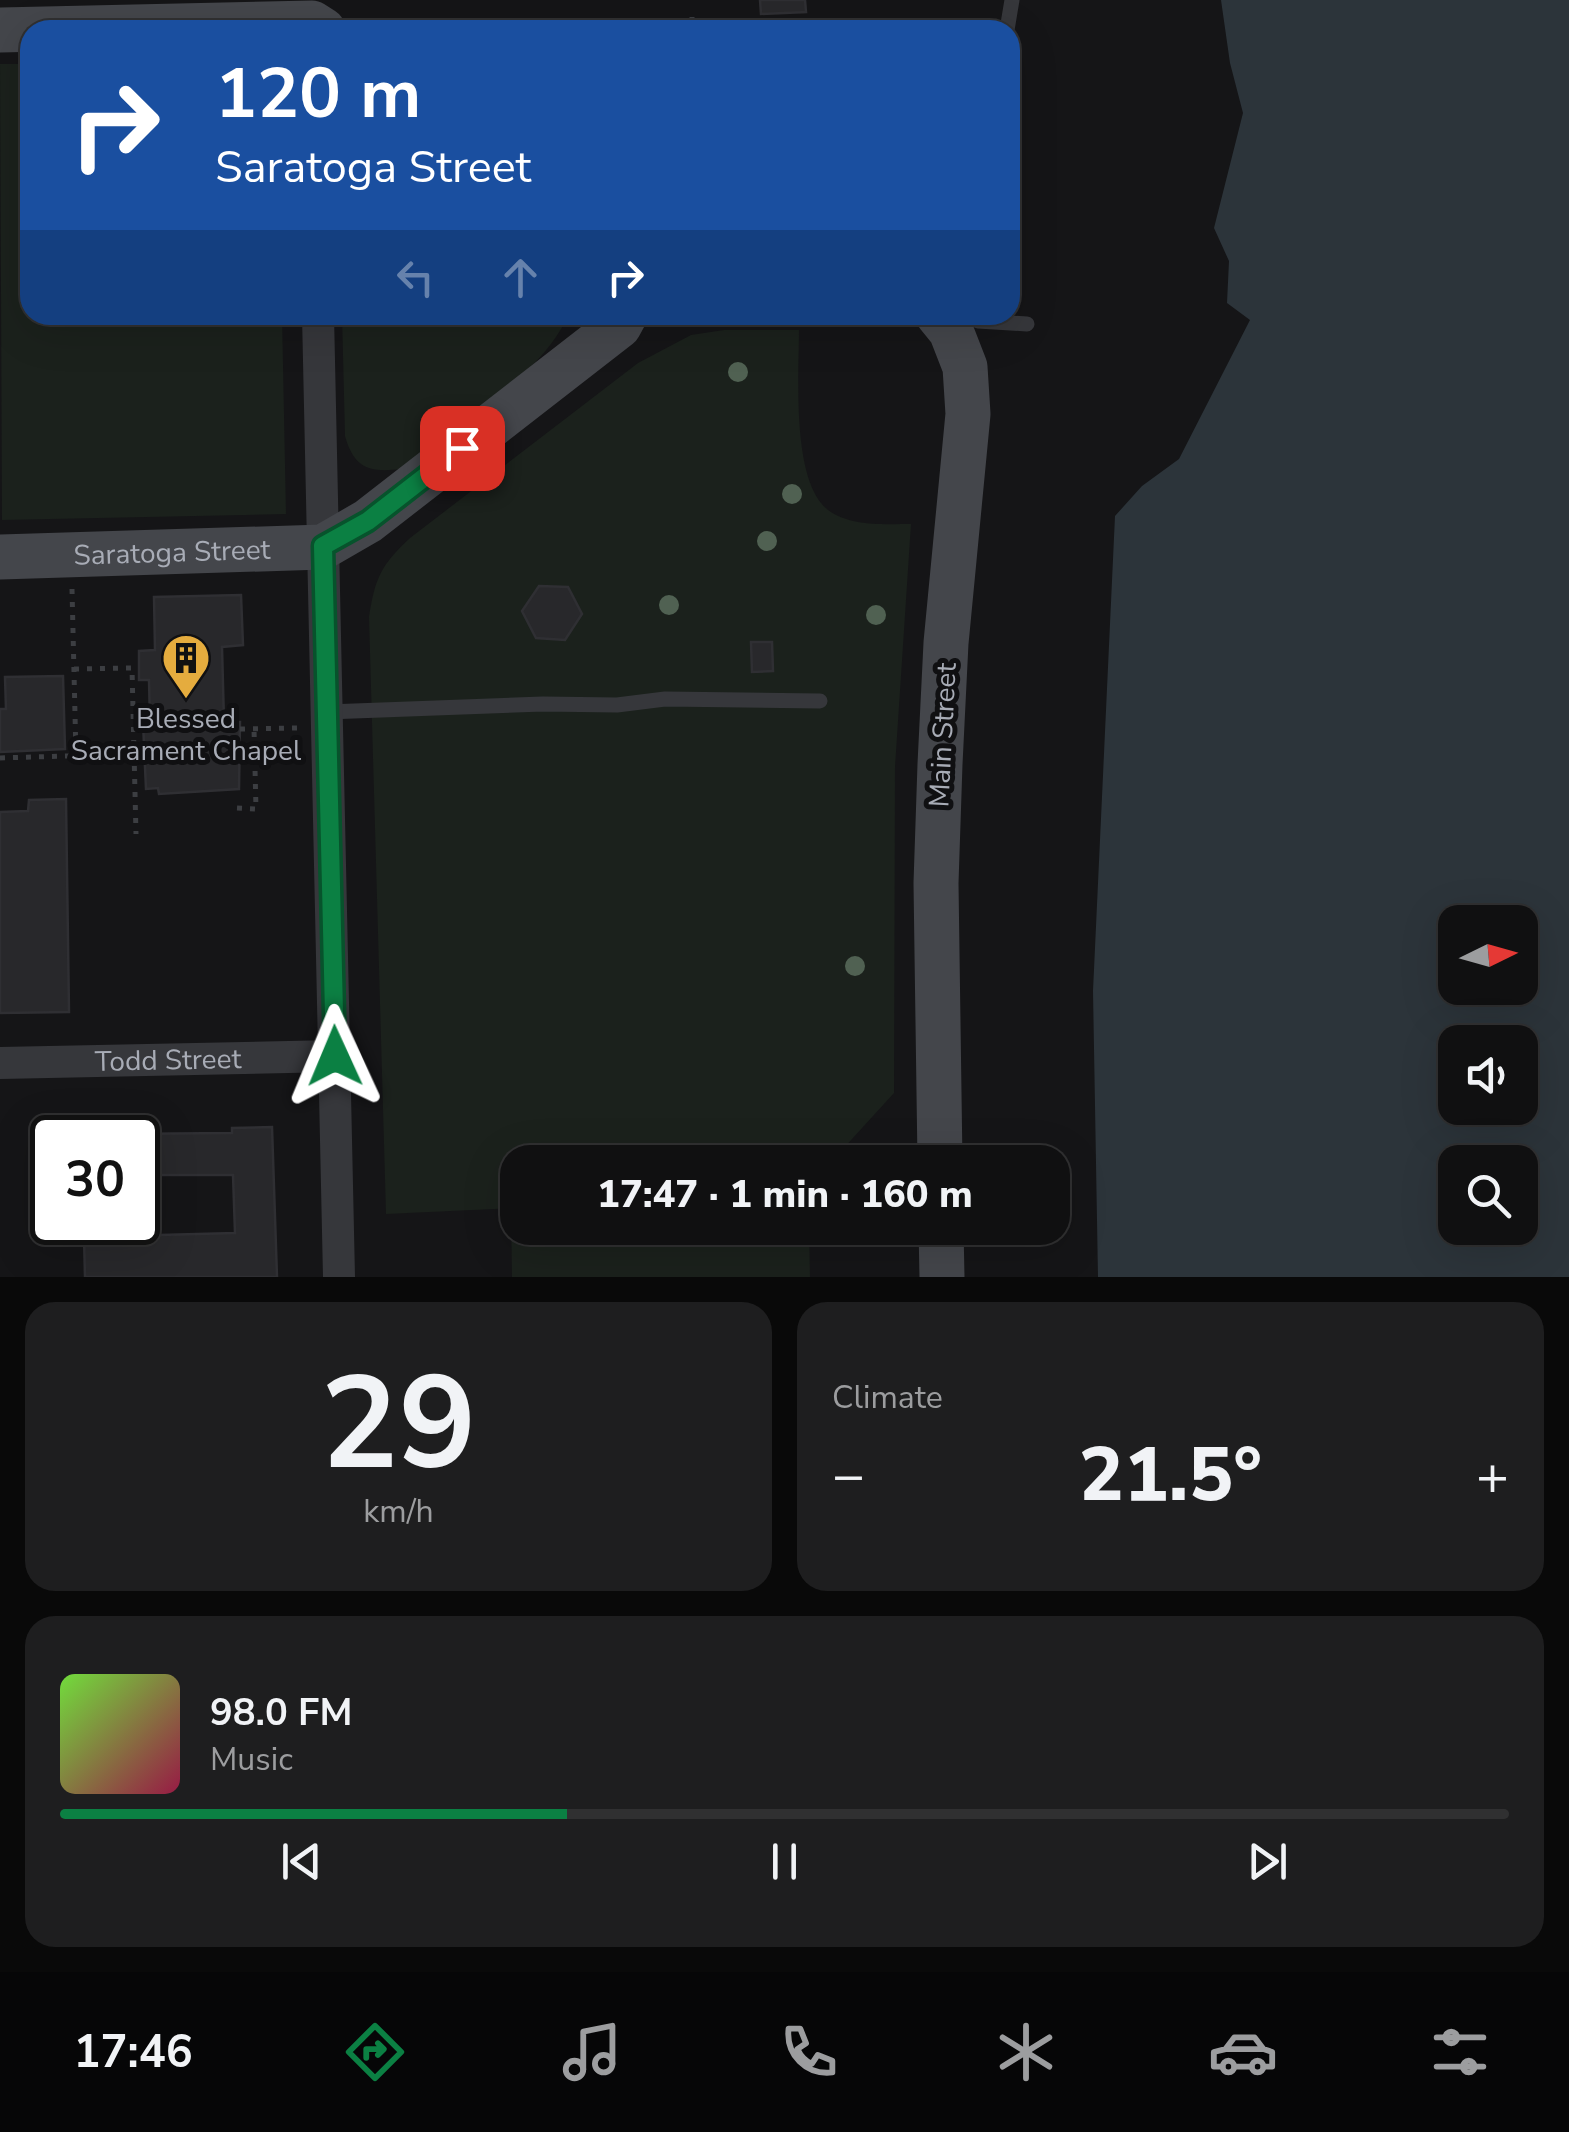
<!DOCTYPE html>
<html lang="en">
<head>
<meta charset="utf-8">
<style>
  :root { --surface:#101011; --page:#1e1e1f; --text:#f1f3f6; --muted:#9c9d9f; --line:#303031; --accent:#0b8043 }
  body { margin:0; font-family:"Nunito Sans",sans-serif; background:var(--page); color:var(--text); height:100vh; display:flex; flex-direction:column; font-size:38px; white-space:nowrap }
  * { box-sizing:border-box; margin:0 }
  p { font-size:32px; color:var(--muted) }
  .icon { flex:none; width:55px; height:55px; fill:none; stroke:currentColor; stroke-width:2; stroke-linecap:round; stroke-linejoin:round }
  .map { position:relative; height:1277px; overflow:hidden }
  .sheet { display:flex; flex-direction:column; gap:25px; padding:25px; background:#090909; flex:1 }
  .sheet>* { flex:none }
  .hud { position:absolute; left:20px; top:20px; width:1000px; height:305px; border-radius:30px; box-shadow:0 10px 40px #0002,0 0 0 2px var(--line); background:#1a4fa0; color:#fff; overflow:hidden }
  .needle { width:65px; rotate:85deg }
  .tools { position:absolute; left:1438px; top:905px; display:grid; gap:20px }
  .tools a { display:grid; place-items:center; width:100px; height:100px; border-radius:20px; background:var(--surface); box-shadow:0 10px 40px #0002,0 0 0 2px var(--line); font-size:50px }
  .speed { position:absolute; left:30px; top:1115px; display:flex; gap:20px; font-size:50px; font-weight:700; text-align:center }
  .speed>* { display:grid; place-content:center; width:130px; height:130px; border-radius:50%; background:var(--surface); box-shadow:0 10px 40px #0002,0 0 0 2px var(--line); line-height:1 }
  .speed .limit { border:5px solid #111; border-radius:15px; background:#fff; color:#111 }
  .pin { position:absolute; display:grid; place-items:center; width:85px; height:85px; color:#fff; margin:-42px; border-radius:20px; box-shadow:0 5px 15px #0006 }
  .me { position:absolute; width:110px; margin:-55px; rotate:359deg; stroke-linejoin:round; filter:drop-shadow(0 0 8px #0008) }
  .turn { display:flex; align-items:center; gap:35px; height:210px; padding:0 30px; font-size:45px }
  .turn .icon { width:130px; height:130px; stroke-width:2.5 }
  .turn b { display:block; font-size:70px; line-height:85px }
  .lanes { display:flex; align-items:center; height:95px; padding:0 30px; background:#0003; justify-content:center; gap:50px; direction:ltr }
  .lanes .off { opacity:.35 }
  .big { font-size:75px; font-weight:800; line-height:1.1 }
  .sheet .card { flex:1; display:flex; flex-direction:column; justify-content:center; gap:15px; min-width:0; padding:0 35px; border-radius:30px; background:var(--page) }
  .sheet .dial { align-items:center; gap:0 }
  .dial b { font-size:130px; line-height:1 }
  .song { display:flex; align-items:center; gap:30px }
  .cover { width:120px; height:120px; border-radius:15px; background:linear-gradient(135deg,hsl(100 70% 55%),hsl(340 70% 35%)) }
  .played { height:10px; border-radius:5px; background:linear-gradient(90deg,var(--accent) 35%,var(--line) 35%) }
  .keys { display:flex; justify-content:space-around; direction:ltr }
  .heat { display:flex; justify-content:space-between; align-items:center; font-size:55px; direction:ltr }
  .sheet .tiles { flex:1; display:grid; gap:25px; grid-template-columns:1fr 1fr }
  .card:last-child { grid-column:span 2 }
  .trip { position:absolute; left:500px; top:1145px; width:570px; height:100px; border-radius:30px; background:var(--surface); box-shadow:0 10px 40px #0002,0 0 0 2px var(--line); font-weight:800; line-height:100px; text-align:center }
  .dock { display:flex; height:160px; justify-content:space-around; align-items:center; background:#060607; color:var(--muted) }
  .dock .icon { width:70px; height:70px }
  .dock .on { color:var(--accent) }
  .dock b { font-size:45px; color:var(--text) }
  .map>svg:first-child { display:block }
</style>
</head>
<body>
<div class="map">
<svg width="1569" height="1277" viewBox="0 0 1569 1277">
  <rect width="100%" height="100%" fill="#151517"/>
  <path fill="#1b211c" d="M0,64H30V315H282L286,514L2,520Z
    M342,315H568C544,374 452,429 401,469C369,473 354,468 345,436Z
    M724,330H799C799,374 791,481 828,510C851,527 885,524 911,524L895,767L894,1093L831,1162H518L517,1208L386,1214L369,617C375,578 381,565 410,538L638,363L691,335Z
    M511,1214H517L518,1228H809L810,1277H512Z"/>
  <path fill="#2c343a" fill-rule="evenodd" d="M1221,0H1569V1277H1098L1093,991L1115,516L1142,486L1179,459L1250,320L1227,303L1229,261L1214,228L1243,113L1230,63ZM1455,922H1520V988H1455ZM1455,1042H1520V1108H1455ZM1455,1162H1520V1228H1455Z"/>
  <path fill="#28282b" stroke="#2f2f33" stroke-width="2.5" d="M760,0H805L806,12L761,14Z
    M539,586L568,587L582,614L565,640L536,638L522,611Z
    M241,595L243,645L222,647L224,722H240L239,789L159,794L158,788L146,789L143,722H150L149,680H139V651L155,650L154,597Z
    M751,642H772L773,671L752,672Z
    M63,676L65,749L0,752V709H6L5,677Z
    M66,799L69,1012L0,1013V812L28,811L29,800Z
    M272,1127L277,1277H85L84,1237L235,1233L233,1175H138V1138H79V1131L117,1130L116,1134L232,1133V1128Z"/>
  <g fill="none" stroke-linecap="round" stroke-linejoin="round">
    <path stroke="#3c3e42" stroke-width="5" stroke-dasharray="5 8" stroke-linecap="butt" d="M692,17V30
      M72,589L76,756
      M74,669L132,668L136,834
      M240,729L299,728
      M0,758L134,754
      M237,808L256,809L254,729"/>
    <path stroke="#36373b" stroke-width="15" d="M1007,30L1012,0
      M978,321L1027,324
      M327,712L543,704L617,705L665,699L820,701"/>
    <g stroke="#36373b" stroke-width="32">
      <path d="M318,315L339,1277"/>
      <path id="s1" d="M0,1063L335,1056"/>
    </g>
    <g stroke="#44464b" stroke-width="45">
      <path d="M0,30L312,23L323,30"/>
      <path d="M938,315L951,331L965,367L968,414L946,643L940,764L936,883L940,1162"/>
      <path id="s2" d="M0,557L323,547L368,521L619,326L625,315"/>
      <path d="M941,1228L942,1277"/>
    </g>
  </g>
  <g fill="#506152">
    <circle cx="738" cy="372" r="10"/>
    <circle cx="792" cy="494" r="10"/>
    <circle cx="767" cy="541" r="10"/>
    <circle cx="669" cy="605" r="10"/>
    <circle cx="876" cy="615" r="10"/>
    <circle cx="855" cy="966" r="10"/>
  </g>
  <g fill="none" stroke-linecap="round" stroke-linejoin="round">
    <g stroke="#07532c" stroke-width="25">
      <path id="route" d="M335,1056L323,546L368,521L462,448"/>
    </g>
    <use href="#route" stroke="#0b8043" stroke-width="18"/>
  </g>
  <defs>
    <g id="building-pin" transform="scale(2.5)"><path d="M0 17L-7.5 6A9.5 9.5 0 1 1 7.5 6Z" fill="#e5ac3e" stroke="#101012"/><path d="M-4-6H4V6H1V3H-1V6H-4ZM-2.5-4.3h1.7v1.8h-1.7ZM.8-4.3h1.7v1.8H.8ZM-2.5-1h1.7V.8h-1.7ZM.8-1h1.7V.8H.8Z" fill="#111"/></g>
  </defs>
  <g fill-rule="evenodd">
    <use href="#building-pin" x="186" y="658"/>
  </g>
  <g text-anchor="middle" stroke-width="10" stroke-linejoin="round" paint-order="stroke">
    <g font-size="28" fill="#a8acb6" stroke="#101012">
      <text dy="10" stroke="none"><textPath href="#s2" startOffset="172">Saratoga Street</textPath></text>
      <text transform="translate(942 735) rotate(-87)" y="10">Main Street</text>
      <text dy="10" stroke="none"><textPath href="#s1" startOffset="168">Todd Street</textPath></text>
    </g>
    <g font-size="28" fill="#a8acb6" stroke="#101012">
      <text x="186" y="728">Blessed<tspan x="186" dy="32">Sacrament Chapel</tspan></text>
    </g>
  </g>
</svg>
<div class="tools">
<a><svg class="needle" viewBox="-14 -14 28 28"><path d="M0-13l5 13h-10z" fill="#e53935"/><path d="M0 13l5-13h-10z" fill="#9c9d9f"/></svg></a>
<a><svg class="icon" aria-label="sound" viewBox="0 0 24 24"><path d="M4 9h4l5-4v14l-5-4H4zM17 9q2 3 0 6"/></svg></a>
<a><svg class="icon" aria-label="search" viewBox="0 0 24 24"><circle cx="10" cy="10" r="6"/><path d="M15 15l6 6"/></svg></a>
</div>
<div class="speed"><div class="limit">30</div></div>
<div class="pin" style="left:462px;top:448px;background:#d93025"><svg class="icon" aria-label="arrive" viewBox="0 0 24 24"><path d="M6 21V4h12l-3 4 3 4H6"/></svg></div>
<svg class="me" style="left:335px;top:1056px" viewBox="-20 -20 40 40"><path d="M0-17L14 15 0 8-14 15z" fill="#0b8043" stroke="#fff" stroke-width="4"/></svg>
<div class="trip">17:47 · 1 min · 160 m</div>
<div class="hud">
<div class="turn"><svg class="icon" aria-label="right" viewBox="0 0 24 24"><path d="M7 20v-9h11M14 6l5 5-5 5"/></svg><div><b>120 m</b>Saratoga Street</div></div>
<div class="lanes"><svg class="icon off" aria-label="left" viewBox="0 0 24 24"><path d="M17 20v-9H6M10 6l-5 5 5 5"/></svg><svg class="icon off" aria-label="ahead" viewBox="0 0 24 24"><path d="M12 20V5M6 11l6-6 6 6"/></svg><svg class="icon" aria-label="right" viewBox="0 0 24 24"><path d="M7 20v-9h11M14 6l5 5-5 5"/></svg></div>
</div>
</div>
<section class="sheet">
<div class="tiles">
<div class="card dial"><b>29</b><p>km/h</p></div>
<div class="card"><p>Climate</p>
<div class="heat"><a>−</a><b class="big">21.5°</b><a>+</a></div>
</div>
<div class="card">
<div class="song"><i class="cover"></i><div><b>98.0 FM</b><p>Music</p></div></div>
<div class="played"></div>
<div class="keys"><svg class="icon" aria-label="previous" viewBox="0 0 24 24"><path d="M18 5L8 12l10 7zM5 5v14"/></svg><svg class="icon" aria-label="pause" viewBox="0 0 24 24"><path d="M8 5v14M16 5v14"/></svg><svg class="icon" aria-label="next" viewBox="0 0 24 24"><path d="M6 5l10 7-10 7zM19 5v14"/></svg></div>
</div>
</div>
</section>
<nav class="dock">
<b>17:46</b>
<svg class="icon on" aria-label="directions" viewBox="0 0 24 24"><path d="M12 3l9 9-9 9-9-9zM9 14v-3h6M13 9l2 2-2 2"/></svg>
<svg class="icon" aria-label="music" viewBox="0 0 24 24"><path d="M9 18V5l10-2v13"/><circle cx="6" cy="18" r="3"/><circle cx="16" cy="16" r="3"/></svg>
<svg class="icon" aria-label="phone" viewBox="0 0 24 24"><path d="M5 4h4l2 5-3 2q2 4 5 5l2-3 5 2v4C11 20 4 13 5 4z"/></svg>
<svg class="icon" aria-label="climate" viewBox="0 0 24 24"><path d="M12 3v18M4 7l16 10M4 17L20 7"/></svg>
<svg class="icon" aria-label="car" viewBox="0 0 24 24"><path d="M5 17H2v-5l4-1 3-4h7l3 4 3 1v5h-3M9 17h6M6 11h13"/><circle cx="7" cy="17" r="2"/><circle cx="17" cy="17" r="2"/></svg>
<svg class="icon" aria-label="filters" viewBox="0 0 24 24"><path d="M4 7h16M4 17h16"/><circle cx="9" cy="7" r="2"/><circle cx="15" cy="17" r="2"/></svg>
</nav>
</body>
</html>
